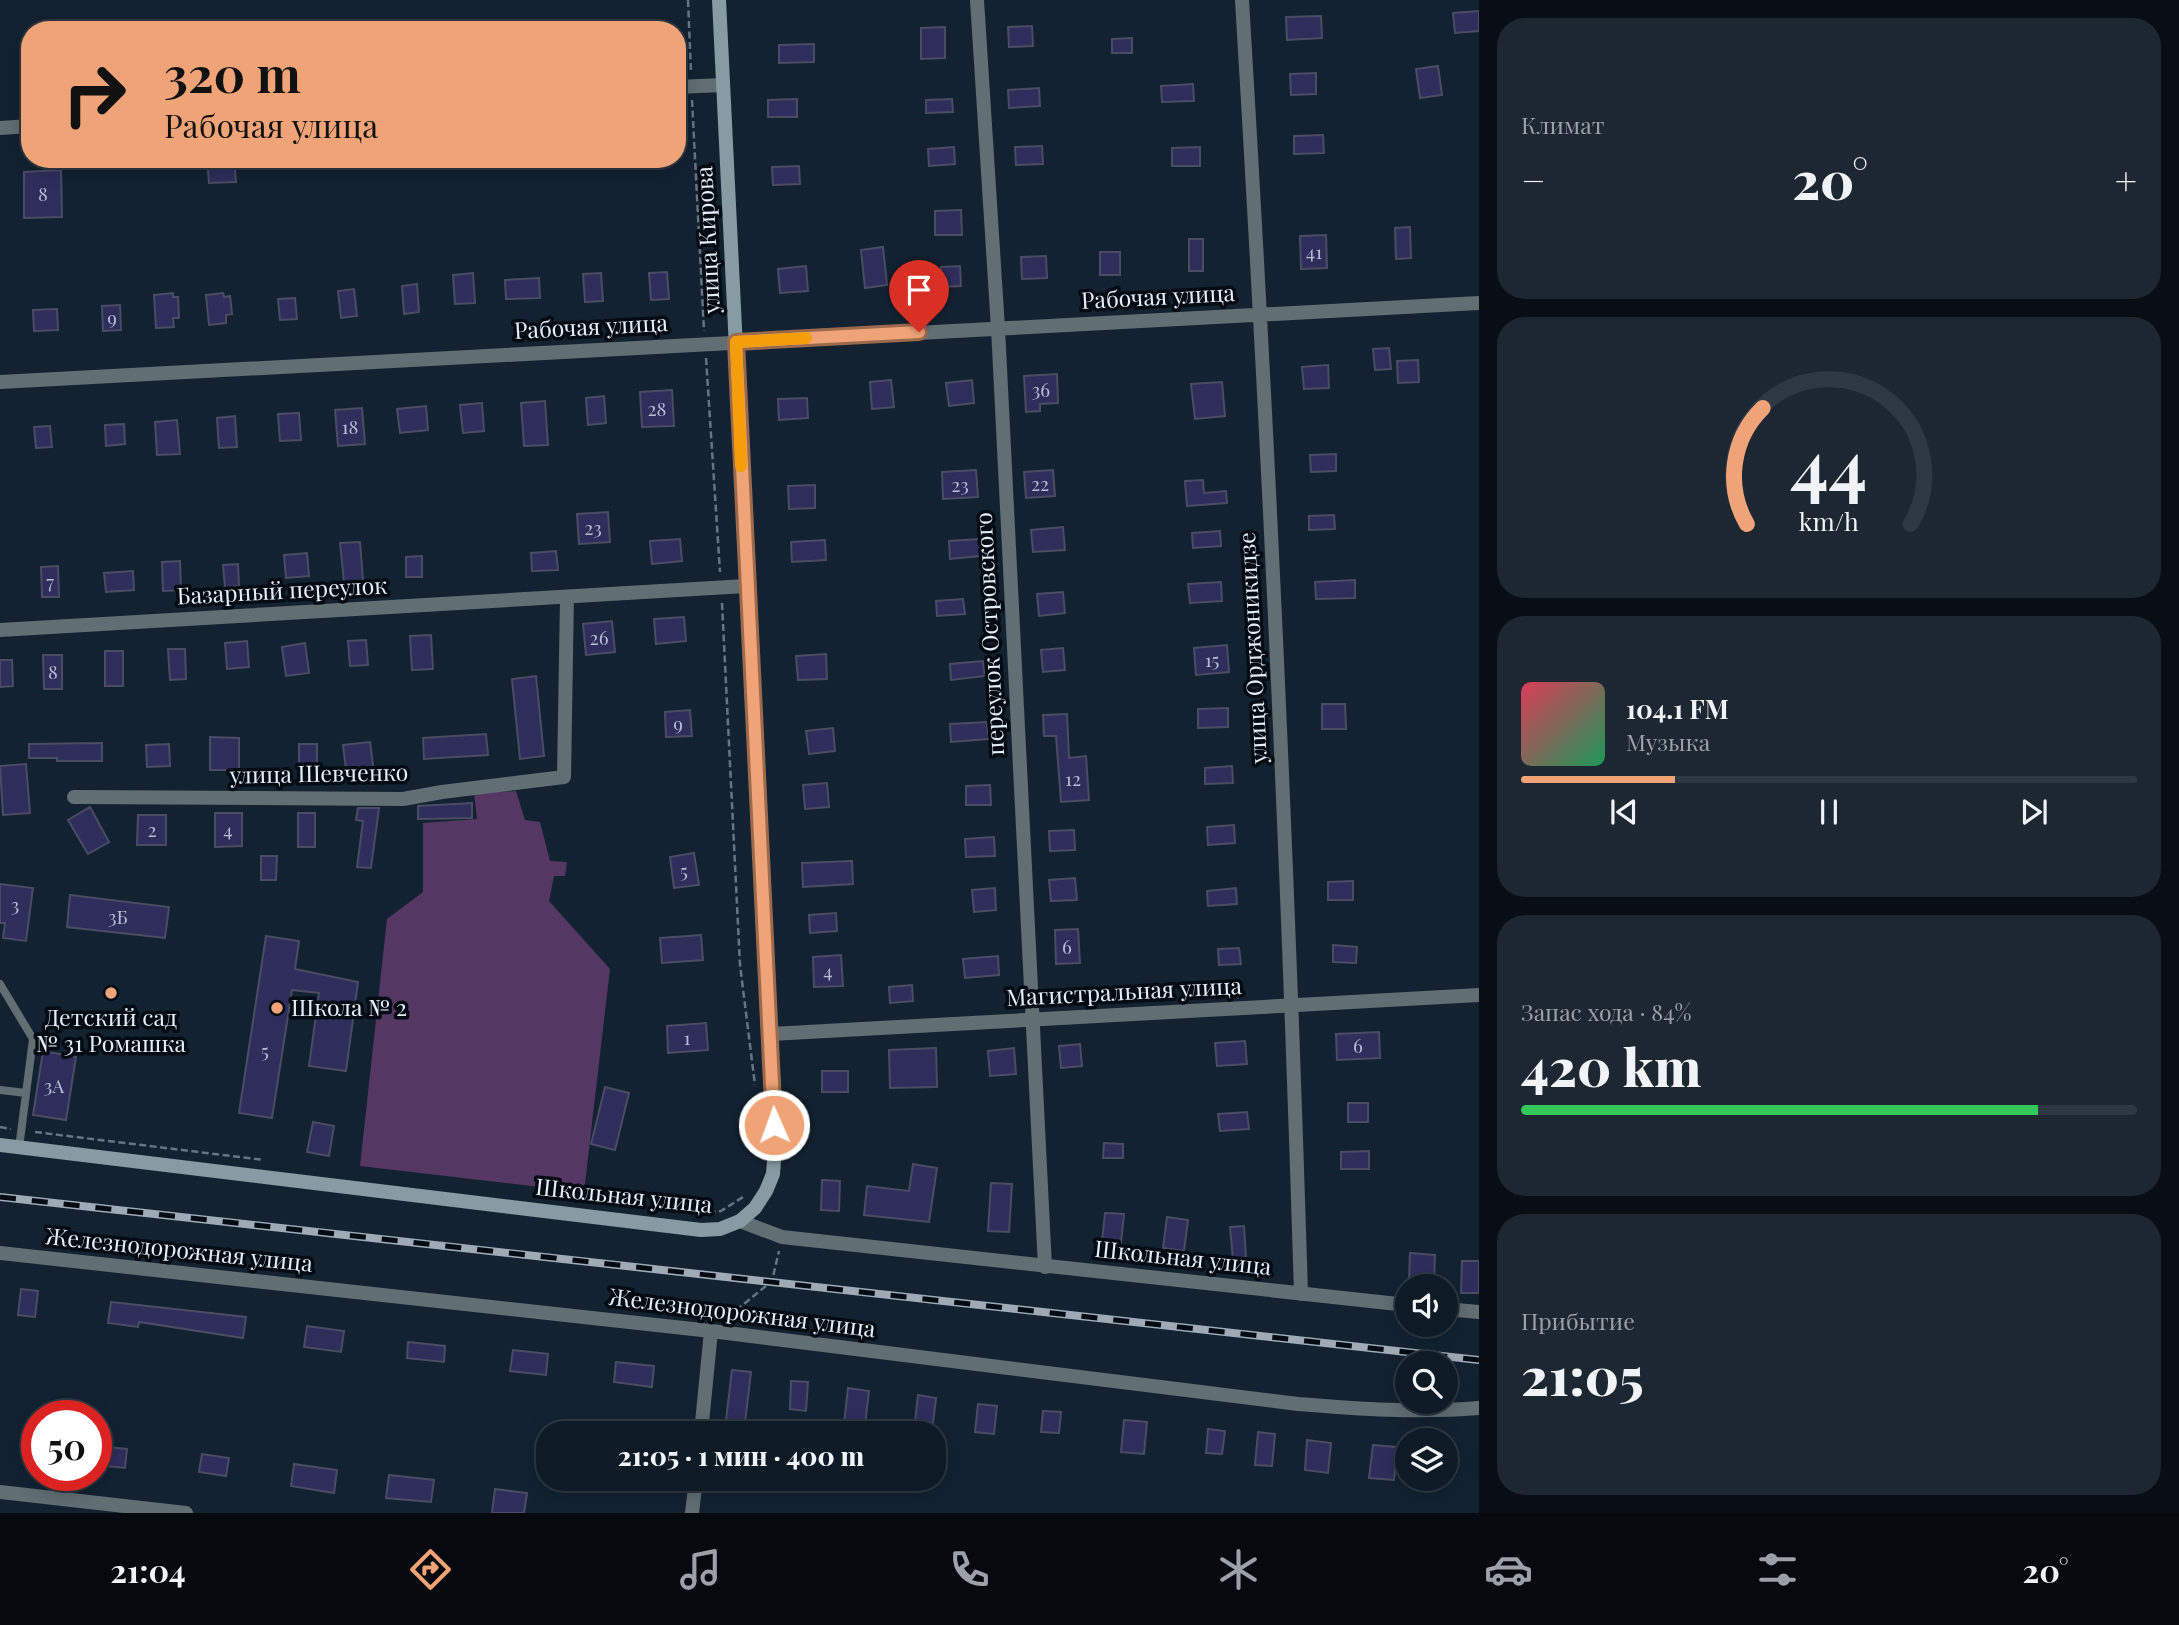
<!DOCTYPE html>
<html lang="ru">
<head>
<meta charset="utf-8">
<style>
  :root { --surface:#0e1a25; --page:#1c2732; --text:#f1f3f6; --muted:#9ba1a7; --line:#2e3842; --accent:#efa376 }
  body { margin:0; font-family:"Playfair Display",serif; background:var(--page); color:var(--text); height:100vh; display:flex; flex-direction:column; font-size:26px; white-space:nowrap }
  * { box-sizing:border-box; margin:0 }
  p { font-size:23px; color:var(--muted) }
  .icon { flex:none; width:38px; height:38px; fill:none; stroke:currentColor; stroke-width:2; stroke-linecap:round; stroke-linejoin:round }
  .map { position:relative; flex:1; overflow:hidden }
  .panel { display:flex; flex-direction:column; gap:18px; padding:18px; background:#080e14; width:700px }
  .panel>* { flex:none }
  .banner { position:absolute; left:21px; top:21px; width:665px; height:147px; border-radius:28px; box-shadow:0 4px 18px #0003,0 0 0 2px var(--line); background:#efa376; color:#111; overflow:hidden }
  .controls { position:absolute; left:1395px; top:1274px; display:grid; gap:14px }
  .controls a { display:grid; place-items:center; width:63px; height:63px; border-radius:50%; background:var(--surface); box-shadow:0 4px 18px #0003,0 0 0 2px var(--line); font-size:35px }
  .speed { position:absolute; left:21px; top:1400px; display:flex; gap:14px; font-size:35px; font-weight:700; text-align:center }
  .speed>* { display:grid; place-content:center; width:91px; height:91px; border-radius:50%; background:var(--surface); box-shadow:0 4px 18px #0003,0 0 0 2px var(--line); line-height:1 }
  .speed .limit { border:10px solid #d22; background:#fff; color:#111 }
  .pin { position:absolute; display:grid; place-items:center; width:60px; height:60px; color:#fff; margin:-72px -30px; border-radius:50% 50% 50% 0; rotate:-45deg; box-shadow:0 0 7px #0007 }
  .pin .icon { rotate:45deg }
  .me { position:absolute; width:77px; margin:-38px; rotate:358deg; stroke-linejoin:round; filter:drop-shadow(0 0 5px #0008) }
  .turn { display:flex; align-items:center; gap:24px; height:147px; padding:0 28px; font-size:32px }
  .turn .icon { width:91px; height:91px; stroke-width:2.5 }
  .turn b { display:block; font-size:49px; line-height:60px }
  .big { font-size:52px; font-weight:800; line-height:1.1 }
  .panel .card { flex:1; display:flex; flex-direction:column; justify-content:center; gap:10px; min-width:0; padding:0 24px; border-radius:28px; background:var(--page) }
  .panel .dial { align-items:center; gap:0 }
  .dial svg { height:182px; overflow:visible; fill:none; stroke:var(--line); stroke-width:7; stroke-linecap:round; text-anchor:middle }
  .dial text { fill:var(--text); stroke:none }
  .song { display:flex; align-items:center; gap:21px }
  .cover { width:84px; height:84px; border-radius:10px; background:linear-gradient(135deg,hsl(350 70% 55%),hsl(150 70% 35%)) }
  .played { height:7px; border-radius:4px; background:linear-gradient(90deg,var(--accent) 25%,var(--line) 25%) }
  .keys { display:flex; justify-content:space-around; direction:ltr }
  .heat { display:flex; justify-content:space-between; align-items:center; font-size:38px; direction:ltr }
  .charge { height:10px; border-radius:5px; background:linear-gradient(90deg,#34c759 84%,var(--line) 0) }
  .trip { position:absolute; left:536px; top:1421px; width:410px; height:70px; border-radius:28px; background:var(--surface); box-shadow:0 4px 18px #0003,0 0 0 2px var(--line); font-weight:800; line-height:70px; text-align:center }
  .tabs { display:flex; height:112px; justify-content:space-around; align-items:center; background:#060a0f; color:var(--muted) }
  .tabs .icon { width:49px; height:49px }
  .tabs .on { color:var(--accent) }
  .tabs b { font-size:32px; color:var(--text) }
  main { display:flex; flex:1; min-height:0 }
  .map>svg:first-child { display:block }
</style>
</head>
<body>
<main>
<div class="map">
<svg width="1479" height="1513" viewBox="0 0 1479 1513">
  <rect width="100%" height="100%" fill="#122231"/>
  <path fill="#553763" d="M516,791L525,820L540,822L550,861L567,862L565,876H554L549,901L610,969L584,1192L360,1166L387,919L423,892V823L477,819L474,793Z"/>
  <path fill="#2e2d5c" stroke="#4b4c63" stroke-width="2" d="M1479,11V31L1455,33L1453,13Z
    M1321,16L1322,38L1287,40L1286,17Z
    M1032,26L1033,46L1009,47L1008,27Z
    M945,27V58L921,59V28Z
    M1132,38V53H1112V39Z
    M814,44V62L779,63V45Z
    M1438,66L1442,95L1420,98L1416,69Z
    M1316,73V94L1291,95L1290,74Z
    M1193,84L1194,101L1162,102L1161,86Z
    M1039,88L1040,106L1009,108L1008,90Z
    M797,99V117H768V100Z
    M952,99L953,112L926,113V100Z
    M1323,135L1324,153L1294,154V136Z
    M1042,146L1043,164L1016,165L1015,147Z
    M954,147L955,164L929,166L928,149Z
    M1200,147V166H1172V148Z
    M207,159H234L236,182L209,183Z
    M799,166L800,184L773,185L772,167Z
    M61,170L62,217L24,218V172Z
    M961,210L962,235H935V211Z
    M1410,227L1411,258L1396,259L1395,228Z
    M1326,235L1327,268L1301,269L1300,236Z
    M1189,239H1203V271H1189Z
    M883,247L887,285L865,288L861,250Z
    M1100,252H1120V275H1100Z
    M1046,256L1047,278L1022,279L1021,257Z
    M806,266L808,291L780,293L778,269Z
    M960,266L961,286L942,287L941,267Z
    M667,272L669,299L651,300L649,273Z
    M473,273L475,303L455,304L453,275Z
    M601,273L603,301L585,302L583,274Z
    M539,278L540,298L506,299L505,280Z
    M417,284L419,312L404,314L402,286Z
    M354,289L357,316L341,318L338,291Z
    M173,293V297H178L179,318H173L174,327L156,328L154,295Z
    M223,293L224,297L230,296L232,314L226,315V323L209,325L206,295Z
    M295,298L297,319L280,320L278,299Z
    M120,305L121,330L103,331L102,306Z
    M57,309L58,330L34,331L33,310Z
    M1389,348L1391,369L1375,370L1373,349Z
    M1418,360L1419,382L1398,383L1397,361Z
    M1328,365L1329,388L1304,389L1302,367Z
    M1057,374L1058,403L1040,404V411L1026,412L1024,376Z
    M891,380L894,407L872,409L870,382Z
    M972,380L974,403L949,406L946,383Z
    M1222,382L1225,416L1195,419L1191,384Z
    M672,390L674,426L642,427L640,392Z
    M604,396L606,423L588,425L586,398Z
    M807,398L808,418L779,420L778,399Z
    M545,401L548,445L524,446L521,403Z
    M482,403L484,431L463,433L460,405Z
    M426,406L428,430L400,433L397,409Z
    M362,408L365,444L338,446L335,410Z
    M299,413L301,440L280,441L278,414Z
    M235,416L237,447L219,448L217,418Z
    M177,420L180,454L157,455L155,422Z
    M124,424L125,444L106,446L105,425Z
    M50,426L52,447L36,448L34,427Z
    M1336,454V471L1311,472L1310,455Z
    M976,470L978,497L943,499L942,472Z
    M1053,470L1055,496L1026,498L1024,472Z
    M1203,480L1204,493L1226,491L1227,503L1187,506L1185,481Z
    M815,485V508L789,509L788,486Z
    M608,512L610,542L579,544L577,514Z
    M1334,515L1335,529L1309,530V516Z
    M1063,527L1065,550L1033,552L1031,530Z
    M1220,531L1221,546L1193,548L1192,533Z
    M680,539L682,561L652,564L650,541Z
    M979,539L980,556L950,559L949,541Z
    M825,540L826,560L792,562L791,542Z
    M360,542L363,580L344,582L340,543Z
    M556,551L558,570L532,571L531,553Z
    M307,553L309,576L286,578L284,555Z
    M422,556V577H406V557Z
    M180,561L181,590L163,591L162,562Z
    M238,564L239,586L225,587L223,565Z
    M58,566L59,597H42L41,567Z
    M133,571L134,590L106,592L104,573Z
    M1355,580V598L1316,599L1315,582Z
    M1221,582L1222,601L1190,603L1188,584Z
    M1063,592L1065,613L1039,616L1037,594Z
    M963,599L965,614L937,616L936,601Z
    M684,617L686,641L656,644L654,619Z
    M612,621L615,652L586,655L583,624Z
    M431,635L433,669L412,670L410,636Z
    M366,640L368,665L350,666L348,641Z
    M247,641L249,667L227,669L225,643Z
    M305,643L309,673L286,676L282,647Z
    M1227,645L1229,672L1196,675L1194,648Z
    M1063,648L1065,670L1043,672L1041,650Z
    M168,649H185L186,679L170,680Z
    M105,651H123V686H105Z
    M826,654L827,679L798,680L796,656Z
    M43,655H62V689H44Z
    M0,660H12L13,686L0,687Z
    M983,661L985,676L951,680L950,664Z
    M536,676L544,756L520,759L512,679Z
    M1322,704H1345L1346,729H1322Z
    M1228,708V727L1198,728V709Z
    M690,710L692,736L666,737L665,712Z
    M1067,714L1069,758L1086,756L1089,800L1061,802L1056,736H1044L1043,715Z
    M987,722L988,739L951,742L950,724Z
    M833,728L835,751L809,754L806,731Z
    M486,734L488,755L424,759L423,738Z
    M210,737L239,738V770H210Z
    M370,742L374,773L347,777L343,745Z
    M102,743V761H57V758H29V744Z
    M169,744L170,766L147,767L146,745Z
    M299,744H317V768L299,769Z
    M26,764L30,813L3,815L0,766Z
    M1232,766L1233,783L1205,784V768Z
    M827,783L829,807L805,809L803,785Z
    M990,785L991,805H966V786Z
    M472,803V818L418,819V806Z
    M90,807L109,842L88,854L68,820Z
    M358,808H379L371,868L357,867L363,821L356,820Z
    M215,813H242V846L215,847Z
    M298,813H315V847H298Z
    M138,815H166V845H137Z
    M1234,825L1235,843L1208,845L1207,827Z
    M1074,830L1075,850L1050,851L1049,831Z
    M994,837L995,856L966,857L965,839Z
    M694,853L699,885L674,888L670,857Z
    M261,856H277L276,880H261Z
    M852,861L853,884L803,887L802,863Z
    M1075,878L1077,900L1051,901L1049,880Z
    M1353,881V900H1328V882Z
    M0,884L33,888L26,941L3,938L5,923H0Z
    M995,888L996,910L974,912L972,890Z
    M1236,888L1237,904L1208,906L1207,891Z
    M70,895L169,907L165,938L67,927Z
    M836,913L837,931L810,933L809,915Z
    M1078,929L1080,963L1056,964L1055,930Z
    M701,935L703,960L662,963L660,938Z
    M266,936L299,941L295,969L358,982L346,1071L309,1066L319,993L292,990L272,1118L239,1113Z
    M1333,945L1357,947L1356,963L1333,962Z
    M1239,948L1241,964L1219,965L1218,949Z
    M841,955L843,986L814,987L813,957Z
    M998,956L999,975L965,978L963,959Z
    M912,985L913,1001L890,1003L889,987Z
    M706,1023L708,1050L668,1053L667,1026Z
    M1379,1032L1380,1058L1337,1060L1336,1034Z
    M1245,1041L1247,1064L1217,1066L1215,1043Z
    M1080,1044L1082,1066L1061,1068L1059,1046Z
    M936,1048L937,1087L890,1088L889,1050Z
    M1014,1048L1016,1074L990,1076L988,1051Z
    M43,1051L76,1057L66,1120L33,1115Z
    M822,1071H848V1092H822Z
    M605,1087L629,1093L615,1150L591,1144Z
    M1348,1103H1368V1122H1348Z
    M1247,1112L1249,1129L1220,1131L1218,1114Z
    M313,1122L334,1126L329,1156L307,1152Z
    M1104,1143L1123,1144V1158H1103Z
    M1369,1151V1169H1341V1152Z
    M913,1164L937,1168L929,1222L864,1215L867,1186L909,1191Z
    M822,1180L840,1181L839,1211L821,1210Z
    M991,1183L1012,1184L1009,1232L988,1231Z
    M1105,1213L1124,1214L1121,1243L1102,1241Z
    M1167,1217L1188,1220L1184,1251L1163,1248Z
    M1244,1226L1246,1258L1233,1260L1230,1227Z
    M1410,1253L1435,1255L1434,1281L1409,1280Z
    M1462,1261H1479V1293H1461Z
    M21,1289L38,1291L35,1317L18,1315Z
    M111,1302L246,1317L243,1338L139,1322L138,1327L108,1323Z
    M307,1326L344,1331L341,1352L304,1347Z
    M408,1342L445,1346L444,1362L407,1358Z
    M513,1350L548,1354L546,1375L510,1371Z
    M616,1362L654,1366L652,1387L614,1382Z
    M732,1370L751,1372L745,1423L726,1420Z
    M791,1381L808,1382L806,1411L790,1409Z
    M848,1388L869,1391L865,1425L844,1423Z
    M918,1395L936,1398L933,1423L915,1421Z
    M978,1404L997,1406L994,1434L975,1432Z
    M1043,1411L1061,1412L1059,1433L1041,1432Z
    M1124,1420L1147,1422L1144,1454L1121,1452Z
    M1208,1429L1225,1431L1222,1454L1206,1453Z
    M1258,1432L1275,1434L1272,1466L1255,1465Z
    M1307,1440L1331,1443L1328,1473L1305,1470Z
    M1373,1445L1397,1447L1394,1480L1369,1478Z
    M96,1446L127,1449L125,1468L96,1465Z
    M202,1454L229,1458L226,1476L199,1472Z
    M294,1464L337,1470L334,1493L291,1486Z
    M389,1475L434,1480L431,1502L386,1498Z
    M495,1489L527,1493L524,1513H492Z"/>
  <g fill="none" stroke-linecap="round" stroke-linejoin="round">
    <path stroke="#677482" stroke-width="2.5" stroke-dasharray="7 3.5" stroke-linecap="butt" d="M688,0L691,72
      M692,100L704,331
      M706,358L720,572
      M722,603L740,965L755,1085
      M0,1127L11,1129
      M35,1132L264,1160
      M698,1213L721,1211L743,1197
      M728,1317L772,1281L779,1251"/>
    <path stroke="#616e72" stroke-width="8" d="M0,984L33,1039L19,1148
      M0,1090L26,1093"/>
    <path stroke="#616e72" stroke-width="14" d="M977,0L998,328L1045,1267
      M1242,0C1268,431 1288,862 1301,1294
      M677,87L723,85
      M0,128L30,126
      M0,382L1479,303
      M0,630L746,586
      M74,797L403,799L442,792L564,777L567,597
      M771,1034L1479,995
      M740,1221L782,1237L1407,1305
      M0,1253L711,1331L1298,1404C1359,1409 1418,1413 1479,1408
      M1446,1309L1479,1312
      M701,1433L711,1331
      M0,1492L186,1513
      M692,1513L696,1479"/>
    <path stroke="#869ba2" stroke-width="14" d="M0,1145L701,1230L720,1229L740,1221L755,1208L766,1191L773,1174L775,1148L719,0"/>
    <g stroke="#9eaab6" stroke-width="8">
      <path id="rail" d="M0,1197L1479,1360"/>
    </g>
    <use href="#rail" stroke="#050b12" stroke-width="5" stroke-dasharray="16" stroke-linecap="butt"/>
  </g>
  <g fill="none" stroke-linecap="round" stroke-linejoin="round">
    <g stroke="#9b6a4d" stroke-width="18">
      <path id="route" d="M774,1125L736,342L919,332"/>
    </g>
    <use href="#route" stroke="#efa376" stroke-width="12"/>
    <path stroke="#f59e0b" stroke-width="12" d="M741,466L736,342L806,338"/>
  </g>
  <g fill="#efa376" stroke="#050b12" stroke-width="2.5">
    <circle cx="111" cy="993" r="7"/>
    <circle cx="277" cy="1008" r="7"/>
  </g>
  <g text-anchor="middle" stroke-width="7" stroke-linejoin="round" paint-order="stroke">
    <g font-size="19" fill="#b6bed2">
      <text x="43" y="201">8</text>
      <text x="1314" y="259">41</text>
      <text x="112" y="325">9</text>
      <text x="1041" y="397">36</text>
      <text x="657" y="416">28</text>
      <text x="350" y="434">18</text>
      <text x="1040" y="491">22</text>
      <text x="960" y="492">23</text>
      <text x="593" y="535">23</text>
      <text x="50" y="589">7</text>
      <text x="599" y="645">26</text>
      <text x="1212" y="667">15</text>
      <text x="53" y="679">8</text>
      <text x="678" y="731">9</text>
      <text x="1073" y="786">12</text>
      <text x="152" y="837">2</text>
      <text x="228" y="837">4</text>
      <text x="684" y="878">5</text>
      <text x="15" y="912">3</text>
      <text x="118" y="924">3Б</text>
      <text x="1067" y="954">6</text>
      <text x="828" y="978">4</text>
      <text x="687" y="1045">1</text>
      <text x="1358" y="1053">6</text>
      <text x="265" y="1058">5</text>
      <text x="54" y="1093">3А</text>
    </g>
    <g font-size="23" fill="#e4eef9" stroke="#050b12">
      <text transform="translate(708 240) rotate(-93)" y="8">улица Кирова</text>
      <text transform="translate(1158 297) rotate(-3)" y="8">Рабочая улица</text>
      <text transform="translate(591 327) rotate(-3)" y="8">Рабочая улица</text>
      <text transform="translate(282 591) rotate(-3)" y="8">Базарный переулок</text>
      <text transform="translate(990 634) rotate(-93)" y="8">переулок Островского</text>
      <text transform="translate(1253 648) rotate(-93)" y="8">улица Орджоникидзе</text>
      <text transform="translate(319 774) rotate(-1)" y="8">улица Шевченко</text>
      <text transform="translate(1124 992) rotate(-3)" y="8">Магистральная улица</text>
      <text transform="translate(624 1196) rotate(6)" y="8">Школьная улица</text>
      <text transform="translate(179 1250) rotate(6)" y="8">Железнодорожная улица</text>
      <text transform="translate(1183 1258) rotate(6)" y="8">Школьная улица</text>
      <text transform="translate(742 1313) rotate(7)" y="8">Железнодорожная улица</text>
    </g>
    <g font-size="23" fill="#e4eef9" stroke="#050b12" text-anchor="start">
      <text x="291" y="1016">Школа № 2</text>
      <text x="111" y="1026" text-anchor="middle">Детский сад<tspan x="111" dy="26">№ 31 Ромашка</tspan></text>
    </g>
  </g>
</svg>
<div class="controls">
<a><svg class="icon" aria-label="sound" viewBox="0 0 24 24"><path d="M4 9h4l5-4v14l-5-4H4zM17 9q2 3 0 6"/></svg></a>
<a><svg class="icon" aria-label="search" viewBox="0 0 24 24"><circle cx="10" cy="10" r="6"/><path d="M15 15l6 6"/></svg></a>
<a><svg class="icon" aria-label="layers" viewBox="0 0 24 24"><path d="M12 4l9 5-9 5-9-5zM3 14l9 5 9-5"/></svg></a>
</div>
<div class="speed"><div class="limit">50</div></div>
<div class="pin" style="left:919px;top:332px;background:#d93025"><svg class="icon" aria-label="arrive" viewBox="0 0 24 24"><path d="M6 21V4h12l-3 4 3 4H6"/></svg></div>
<svg class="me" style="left:774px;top:1125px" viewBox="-20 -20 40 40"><circle r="17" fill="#efa376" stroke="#fff" stroke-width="3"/><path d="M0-11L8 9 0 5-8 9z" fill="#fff"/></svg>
<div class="trip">21:05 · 1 мин · 400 m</div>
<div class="banner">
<div class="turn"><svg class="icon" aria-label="right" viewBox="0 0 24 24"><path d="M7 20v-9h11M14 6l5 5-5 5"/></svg><div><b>320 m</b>Рабочая улица</div></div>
</div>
</div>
<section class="panel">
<div class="card"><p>Климат</p>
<div class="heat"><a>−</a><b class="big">20°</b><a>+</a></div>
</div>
<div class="card dial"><svg viewBox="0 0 100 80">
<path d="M14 69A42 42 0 1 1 86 69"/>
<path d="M14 69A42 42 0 0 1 21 18" stroke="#efa376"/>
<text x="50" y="56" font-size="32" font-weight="700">44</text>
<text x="50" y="72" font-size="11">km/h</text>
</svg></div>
<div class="card">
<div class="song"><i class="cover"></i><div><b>104.1 FM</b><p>Музыка</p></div></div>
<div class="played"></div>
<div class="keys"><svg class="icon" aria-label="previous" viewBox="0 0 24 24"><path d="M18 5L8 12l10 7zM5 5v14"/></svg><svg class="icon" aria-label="pause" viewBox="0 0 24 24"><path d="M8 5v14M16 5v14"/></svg><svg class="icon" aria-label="next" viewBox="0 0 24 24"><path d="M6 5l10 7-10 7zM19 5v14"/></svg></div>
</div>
<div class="card"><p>Запас хода · 84%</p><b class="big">420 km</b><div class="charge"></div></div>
<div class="card"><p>Прибытие</p><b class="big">21:05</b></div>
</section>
</main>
<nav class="tabs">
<b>21:04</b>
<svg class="icon on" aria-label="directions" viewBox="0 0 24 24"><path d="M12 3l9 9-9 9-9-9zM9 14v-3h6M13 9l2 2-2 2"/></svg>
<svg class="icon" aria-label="music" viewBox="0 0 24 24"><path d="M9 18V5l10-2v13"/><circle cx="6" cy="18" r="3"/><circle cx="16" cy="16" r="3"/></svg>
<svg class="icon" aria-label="phone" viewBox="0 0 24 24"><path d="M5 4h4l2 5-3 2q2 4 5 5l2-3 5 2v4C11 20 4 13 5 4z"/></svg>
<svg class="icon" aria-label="climate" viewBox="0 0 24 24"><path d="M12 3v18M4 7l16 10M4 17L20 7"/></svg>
<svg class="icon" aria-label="car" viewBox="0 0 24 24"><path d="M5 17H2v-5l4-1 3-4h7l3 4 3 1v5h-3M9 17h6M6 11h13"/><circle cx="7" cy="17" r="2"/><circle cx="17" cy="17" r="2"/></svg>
<svg class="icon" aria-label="filters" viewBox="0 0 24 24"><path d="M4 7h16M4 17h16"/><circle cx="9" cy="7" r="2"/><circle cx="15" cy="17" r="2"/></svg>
<b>20°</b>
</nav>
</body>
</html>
